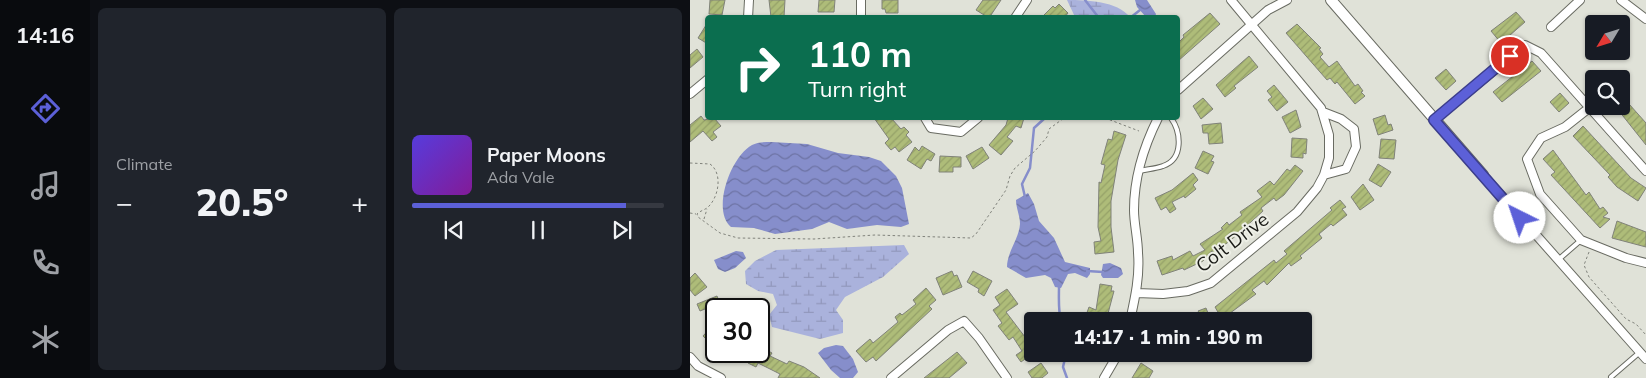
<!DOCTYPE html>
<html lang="en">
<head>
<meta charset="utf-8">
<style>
  :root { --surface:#171b24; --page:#20242c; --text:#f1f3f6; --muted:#9ea1a6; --line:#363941; --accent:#5c60d8 }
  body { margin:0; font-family:Mulish,sans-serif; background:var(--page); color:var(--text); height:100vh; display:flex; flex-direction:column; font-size:19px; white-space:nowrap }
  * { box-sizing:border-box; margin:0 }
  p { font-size:16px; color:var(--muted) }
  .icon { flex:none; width:28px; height:28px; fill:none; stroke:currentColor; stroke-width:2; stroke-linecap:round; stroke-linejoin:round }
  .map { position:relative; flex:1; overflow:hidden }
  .details { display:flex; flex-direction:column; gap:8px; padding:8px; background:#0d0f14; width:600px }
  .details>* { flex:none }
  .top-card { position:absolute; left:15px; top:15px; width:475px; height:105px; border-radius:5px; box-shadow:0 1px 4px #0004; background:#0b6e4f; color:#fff; overflow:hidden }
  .needle { width:32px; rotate:232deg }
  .controls { position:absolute; left:895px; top:15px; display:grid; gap:10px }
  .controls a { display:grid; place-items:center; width:45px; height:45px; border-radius:5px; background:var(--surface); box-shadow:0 1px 4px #0004; font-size:25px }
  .speed { position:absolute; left:15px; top:298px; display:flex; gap:10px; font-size:25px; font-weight:700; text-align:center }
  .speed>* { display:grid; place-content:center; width:65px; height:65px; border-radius:50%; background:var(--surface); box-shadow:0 1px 4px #0004; line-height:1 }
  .speed .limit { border:2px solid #111; border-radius:8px; background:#fff; color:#111 }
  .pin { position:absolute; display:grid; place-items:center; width:42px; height:42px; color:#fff; margin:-21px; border:2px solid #fff; border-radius:50%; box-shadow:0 1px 5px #0007 }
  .me { position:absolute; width:55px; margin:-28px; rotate:319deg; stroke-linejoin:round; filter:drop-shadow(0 0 4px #0008) }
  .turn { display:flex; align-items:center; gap:18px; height:105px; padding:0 20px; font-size:22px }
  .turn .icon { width:65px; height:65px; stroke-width:2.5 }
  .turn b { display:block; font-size:35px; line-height:42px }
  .big { font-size:38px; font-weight:800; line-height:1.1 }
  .details .tile { flex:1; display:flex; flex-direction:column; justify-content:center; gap:8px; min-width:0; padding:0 18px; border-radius:8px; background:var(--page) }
  .song { display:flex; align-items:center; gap:15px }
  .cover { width:60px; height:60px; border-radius:8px; background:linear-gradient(135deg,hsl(250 70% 55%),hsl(290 70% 35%)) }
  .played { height:5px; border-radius:2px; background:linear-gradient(90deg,var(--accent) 85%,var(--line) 85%) }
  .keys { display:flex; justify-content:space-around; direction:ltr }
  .heat { display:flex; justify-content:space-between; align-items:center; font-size:28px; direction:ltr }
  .details .tiles { flex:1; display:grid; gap:8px; grid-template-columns:repeat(2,1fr) }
  .trip { position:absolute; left:334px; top:312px; width:288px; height:50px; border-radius:5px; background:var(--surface); box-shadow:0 1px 4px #0004; font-weight:800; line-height:50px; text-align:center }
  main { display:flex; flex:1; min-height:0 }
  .tab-bar { display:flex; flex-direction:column; width:90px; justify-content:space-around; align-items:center; background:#090b0e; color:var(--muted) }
  .tab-bar .icon { width:35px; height:35px }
  .tab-bar .active { color:var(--accent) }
  .tab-bar b { font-size:22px; color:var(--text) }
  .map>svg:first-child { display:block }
</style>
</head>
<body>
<main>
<nav class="tab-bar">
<b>14:16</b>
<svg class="icon active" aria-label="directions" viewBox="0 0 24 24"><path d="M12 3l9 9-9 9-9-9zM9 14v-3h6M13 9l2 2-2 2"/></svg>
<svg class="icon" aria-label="music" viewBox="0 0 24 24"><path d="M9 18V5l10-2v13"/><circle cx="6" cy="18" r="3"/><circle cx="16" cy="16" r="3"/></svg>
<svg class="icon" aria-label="phone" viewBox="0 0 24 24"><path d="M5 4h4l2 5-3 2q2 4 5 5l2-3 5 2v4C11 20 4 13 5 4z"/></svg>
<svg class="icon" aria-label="climate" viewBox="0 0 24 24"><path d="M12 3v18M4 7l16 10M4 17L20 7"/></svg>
</nav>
<section class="details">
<div class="tiles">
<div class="tile"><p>Climate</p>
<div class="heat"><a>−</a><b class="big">20.5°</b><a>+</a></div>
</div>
<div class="tile">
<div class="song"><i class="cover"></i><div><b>Paper Moons</b><p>Ada Vale</p></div></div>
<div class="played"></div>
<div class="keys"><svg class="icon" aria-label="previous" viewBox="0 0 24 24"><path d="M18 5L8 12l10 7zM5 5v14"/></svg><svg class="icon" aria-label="pause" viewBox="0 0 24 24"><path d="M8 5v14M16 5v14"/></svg><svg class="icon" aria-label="next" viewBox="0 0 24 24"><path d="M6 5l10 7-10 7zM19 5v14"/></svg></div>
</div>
</div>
</section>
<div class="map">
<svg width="956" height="378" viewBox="0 0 956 378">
  <defs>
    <pattern id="wetland-marsh" width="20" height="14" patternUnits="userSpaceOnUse" patternTransform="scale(1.25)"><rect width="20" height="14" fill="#aab2dc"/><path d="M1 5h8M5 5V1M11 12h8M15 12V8" fill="none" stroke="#9298bc"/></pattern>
    <pattern id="water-waves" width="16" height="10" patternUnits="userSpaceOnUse" patternTransform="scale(1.25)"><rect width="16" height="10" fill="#868ecb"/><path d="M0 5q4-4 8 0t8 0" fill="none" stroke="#6d73a4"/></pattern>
    <pattern id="building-hatch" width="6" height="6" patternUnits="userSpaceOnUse" patternTransform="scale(1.25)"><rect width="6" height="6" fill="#aebc79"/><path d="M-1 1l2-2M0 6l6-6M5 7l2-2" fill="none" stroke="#95a168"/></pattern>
  </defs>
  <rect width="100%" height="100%" fill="#e0e2d8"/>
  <path fill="url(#wetland-marsh)" d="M377,0C397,0 427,1 440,17H385Z
    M214,245L219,254L193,277L155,297L146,310L153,320V333L130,339L82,327L79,315L87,305L83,294L68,291L56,284L55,271L65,261L86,250Z"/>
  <path fill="url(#water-waves)" d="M445,0H457L466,14L465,17H456L447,7Z
    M81,142L117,144L148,153L179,157L191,161L206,176L212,188L219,224L211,227L187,225L157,229L139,222L122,229L85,234L64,228L41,227C21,210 41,156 62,145C67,142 75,142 81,142Z
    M338,193L344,204L349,221L364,238L375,262L400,268V274L397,278L385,273L378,274L371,288L365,287L361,278L355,275L336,278L317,267C317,252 329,239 330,224C330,216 326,208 326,200Z
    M46,251L53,252L56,258L45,268L35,272L28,269L24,260Z
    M420,263L431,268L433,274L428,278H413L411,275L413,264Z
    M146,345L153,346L163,359L168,372L163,378H150L141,370L128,353L134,348Z"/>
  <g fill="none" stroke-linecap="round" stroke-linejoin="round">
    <path stroke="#868ecb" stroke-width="2.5" d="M395,0L409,18
      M440,18L450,10
      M335,197L332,184L340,168L344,128L355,118
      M397,271L413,272
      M369,286C369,298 368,310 371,321
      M376,354L373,367L377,378"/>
  </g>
  <path fill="url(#building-hatch)" stroke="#808279" d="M20,0H35L32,15L19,14Z
    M79,0H95L94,17H81Z
    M129,0H145L144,12H128Z
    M192,0H208V13H196L195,9H192Z
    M293,0H311L299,18L286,10Z
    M369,4L378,13L374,18H351L363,6L365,8Z
    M826,12L835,22L811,43L801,31Z
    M520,13L530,24L488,61V43L494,37L493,35Z
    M18,22V44L8,38Z
    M607,24L631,48L629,49L633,54L630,57L639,67L647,61L665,86L668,84L673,91L671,92L675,96L665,104L647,82L645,84L640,78L637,80L596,33Z
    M7,49L13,57L0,68V55Z
    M559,56L568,67L544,86L546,88L535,97L526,85Z
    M842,61L851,71L812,102L803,92Z
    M756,69L766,81L756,90L745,78Z
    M584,85L598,102L587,111L578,100L582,97L577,91Z
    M870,93L879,103L869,112L860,102Z
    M931,95L956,123V145L925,106H931Z
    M513,98L523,109L511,119L503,106Z
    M606,110L611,127L600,133L592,117Z
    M695,115L698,125L701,124L703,130L688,135L683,119Z
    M11,116L14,120L24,118L31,126L23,132L27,137L22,141L13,131L0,142V125Z
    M184,118H201L211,129L214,127L219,132L216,135L222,142L209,152L205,147L201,150L195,143L199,139Z
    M318,118H334L331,128L326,126L317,137L323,141L311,155L299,145L316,125Z
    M531,123L533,143L519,144L518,133H513L512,125Z
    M893,126L941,178L956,188L948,201L927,187L918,177L920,175L883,136Z
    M424,131L436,135L428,160L421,201V227L424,252L405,254L404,242L411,241L408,227L409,182L411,183L415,165L411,164L416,146L418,139L422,140Z
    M602,138L617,139L616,154L613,153V158L601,157Z
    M691,139L706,140L704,159L689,158Z
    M232,146L245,154L241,161L237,159L231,169L217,160L225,147L229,151Z
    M292,147L299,158L283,169L276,156Z
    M863,150L896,195L899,192L910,209L913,207L918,213L913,217L920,219L910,228L861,175L865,172L853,159Z
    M513,151L524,156L521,161L524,162L518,174L505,168Z
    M250,156L271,157V167H263V172H249Z
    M688,164L701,172L691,187L679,180Z
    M605,165L613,171L594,195L586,201L584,198L571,208L573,211L541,240L524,253L522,251L513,261L494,270L493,268L472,275L467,261L482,256L483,260L500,251L503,256L515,250L510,244L533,229L531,228L537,222L539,225L552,215L550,212L572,197L567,191L580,181L584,185L597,169L600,171Z
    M503,173L508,180L503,185L506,189L495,198L494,196L482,202L486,209L480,213L476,207L471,210L465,198L482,190Z
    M673,184L684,200L670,210L661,197Z
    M650,200L656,207L652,209L657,215L643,226L641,224L629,234L632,238L610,256L612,258L601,266L599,263L577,285L574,281L562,290L566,294L532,319L525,307L584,260L586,263L597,254L594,251L635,216L642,210L640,208Z
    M927,221L956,232V247L922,238Z
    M262,271L264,276L267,275L272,287L253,295L246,278Z
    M283,271L302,281L294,296L288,292L289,289L277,282Z
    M5,273L17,287L5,296L0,290V278Z
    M410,284L422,286L421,291H424L416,321H394L399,307L406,310Z
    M236,288L246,300L239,306L242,309L186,361L183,357L176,362L166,351L180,339L183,343L208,322L205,317L210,313L212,315L226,304L223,300Z
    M317,289L328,304L316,312L335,337L338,335L342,342V354L331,362L326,355L332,351L323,337L319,340L308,326L312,323L303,310L310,305L305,297Z
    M27,296L32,309H26V314L19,317L15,309L10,311L7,304Z
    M516,308L521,321H493L510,314L508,311Z
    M26,322V349L13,336Z
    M69,346L82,353L80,356L97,364L99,361L114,367L130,378H88L90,374L68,363L66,367L58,363L60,360L43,351H69Z
    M267,352L277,363L259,378H234Z
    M455,354H473L470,361Z
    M351,363L358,373L352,378H342L338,372Z
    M451,363L463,371L459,378H442Z"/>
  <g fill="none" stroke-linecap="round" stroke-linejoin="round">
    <g stroke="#696b62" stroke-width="6">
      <path id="lane" d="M449,171C457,169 465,169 473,166C494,159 491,132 481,118
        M868,260L891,240
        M921,377L950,352"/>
    </g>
    <g stroke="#696b62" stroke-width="10">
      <path id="street" d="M931,0L956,19
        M58,18L59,0
        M171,18V0
        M325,18L337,0
        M861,27L890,0
        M488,90L578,10L597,0
        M0,94L18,79
        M899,108L875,127L851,138L837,159L850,194L891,240L936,258L956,263
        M633,112L651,119L664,129L666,147L656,169L634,175
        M235,118L241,128L271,132L288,118
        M744,120L835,45L851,53L956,171
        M793,175L956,359
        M447,293L473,294L498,291L521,283L607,212L627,188L634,175L639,158V135L631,108L541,0
        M440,321C445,298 450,276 448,253C448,239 444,224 444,210C444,178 454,146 468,118
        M0,357L8,366L31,378
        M201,378L258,330L274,321L289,338L317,378
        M414,378L428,354"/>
    </g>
    <g stroke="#696b62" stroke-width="12">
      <path id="secondary" d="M641,0L793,175"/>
    </g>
    <path stroke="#81837c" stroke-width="1" stroke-dasharray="2.5 2.5" stroke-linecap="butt" d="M415,118L449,131
      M0,163L20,164C33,173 29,198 17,208C14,210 10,211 7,214L8,217L30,233L48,238L124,239L185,235L281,238L286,234L316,190L320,176L325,168L345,151L357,137L359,129L374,118
      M0,213L6,214
      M14,219L17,209
      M899,252L894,265L899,277L936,319L946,324L956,335"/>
    <use href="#lane" stroke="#fff" stroke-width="4"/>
    <use href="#street" stroke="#fff" stroke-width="8"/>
    <use href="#secondary" stroke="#fff" stroke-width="10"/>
  </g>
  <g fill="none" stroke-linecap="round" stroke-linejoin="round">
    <g stroke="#3c3e8c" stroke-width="12">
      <path id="route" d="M820,56L744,120L830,218"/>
    </g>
    <use href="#route" stroke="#5c60d8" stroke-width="9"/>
  </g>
  <g text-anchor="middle" stroke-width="4" stroke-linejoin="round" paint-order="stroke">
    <g font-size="19" fill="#191a16" stroke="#edefe6">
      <text transform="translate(542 242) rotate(-37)" y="7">Colt Drive</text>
    </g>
  </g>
</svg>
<div class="controls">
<a><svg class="needle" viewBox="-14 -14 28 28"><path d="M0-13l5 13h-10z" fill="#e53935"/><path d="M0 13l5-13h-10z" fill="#9ea1a6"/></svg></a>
<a><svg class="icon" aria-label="search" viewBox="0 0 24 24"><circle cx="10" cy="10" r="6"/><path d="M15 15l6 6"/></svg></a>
</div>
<div class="speed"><div class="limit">30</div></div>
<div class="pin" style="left:820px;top:56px;background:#d93025"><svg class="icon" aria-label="arrive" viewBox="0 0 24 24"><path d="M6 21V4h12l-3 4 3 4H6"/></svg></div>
<svg class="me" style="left:830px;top:218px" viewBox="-20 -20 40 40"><circle r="19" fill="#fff"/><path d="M0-13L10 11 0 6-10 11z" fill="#5c60d8"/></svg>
<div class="trip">14:17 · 1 min · 190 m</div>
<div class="top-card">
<div class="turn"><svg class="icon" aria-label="right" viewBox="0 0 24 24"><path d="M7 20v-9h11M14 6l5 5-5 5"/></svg><div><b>110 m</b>Turn right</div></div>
</div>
</div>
</main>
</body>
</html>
